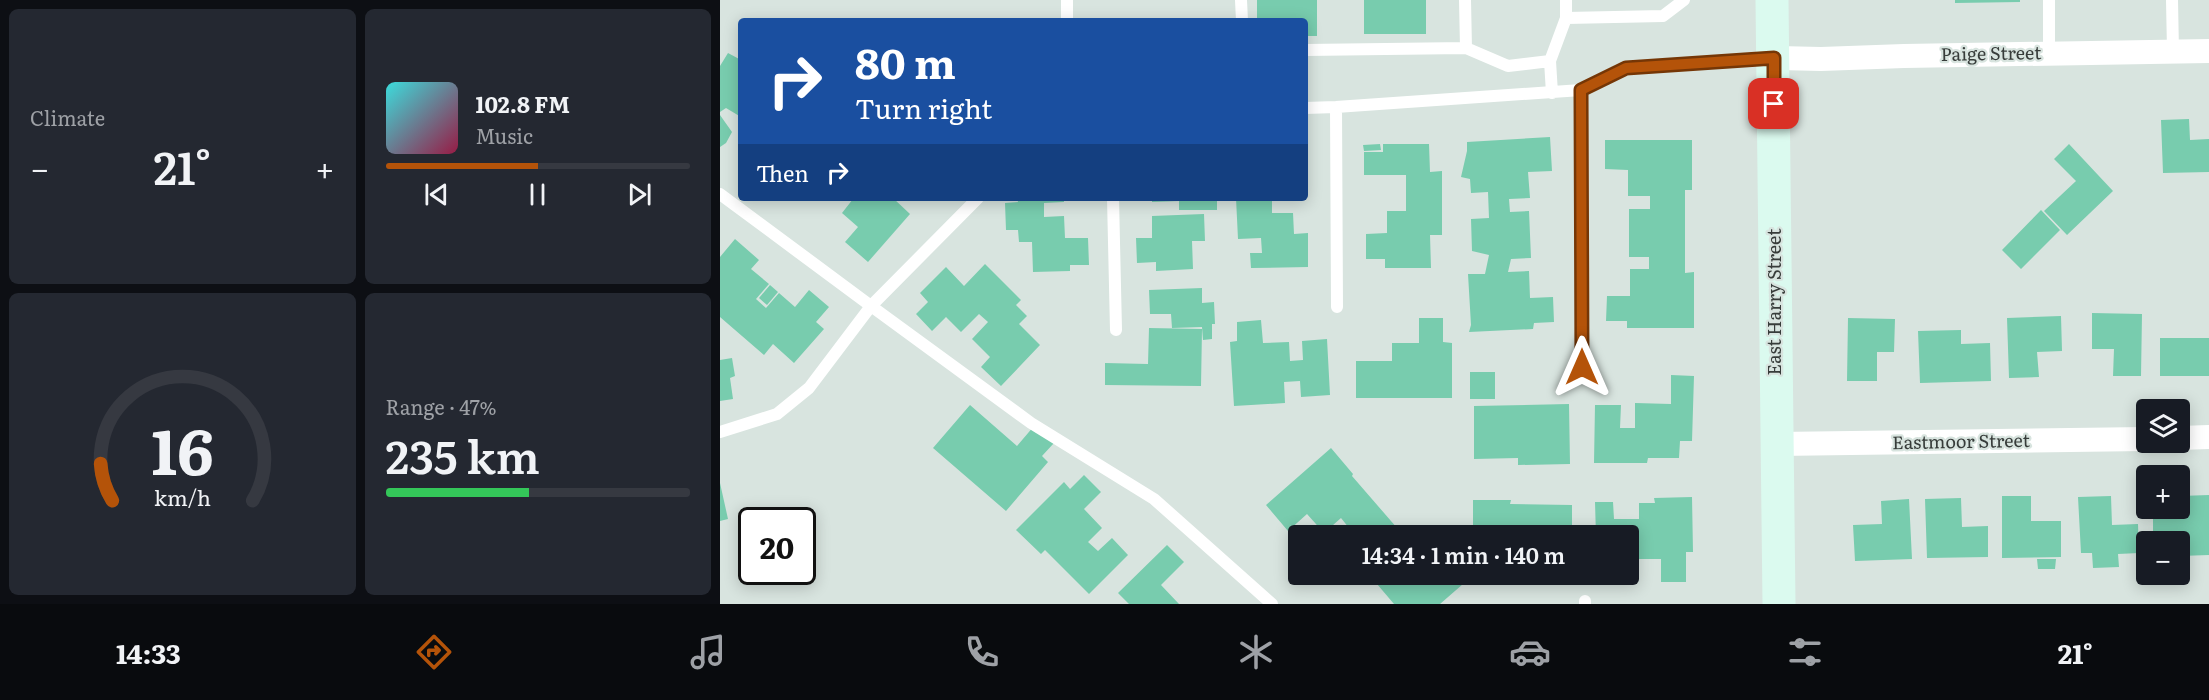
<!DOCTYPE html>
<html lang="en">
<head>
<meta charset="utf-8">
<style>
  :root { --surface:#171b24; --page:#242831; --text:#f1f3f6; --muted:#9ea1a6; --line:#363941; --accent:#b45309 }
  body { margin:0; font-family:Literata,serif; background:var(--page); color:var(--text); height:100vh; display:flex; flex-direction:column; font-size:22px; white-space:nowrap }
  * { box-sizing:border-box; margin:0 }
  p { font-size:20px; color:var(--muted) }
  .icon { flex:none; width:33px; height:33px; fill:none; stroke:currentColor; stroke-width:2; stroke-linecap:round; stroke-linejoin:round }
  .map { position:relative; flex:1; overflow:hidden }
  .drawer { display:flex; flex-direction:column; gap:9px; padding:9px; background:#0d0f14; width:720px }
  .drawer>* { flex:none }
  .top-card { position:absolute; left:18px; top:18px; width:570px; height:183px; border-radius:6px; box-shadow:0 3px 15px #0003; background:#1a4fa0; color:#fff; overflow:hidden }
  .tools { position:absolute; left:1416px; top:399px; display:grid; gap:12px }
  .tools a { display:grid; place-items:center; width:54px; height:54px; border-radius:6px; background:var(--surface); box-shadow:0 3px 15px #0003; font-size:30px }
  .speed { position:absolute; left:18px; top:507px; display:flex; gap:12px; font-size:30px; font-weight:700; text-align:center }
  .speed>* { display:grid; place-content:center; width:78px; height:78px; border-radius:50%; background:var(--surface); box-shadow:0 3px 15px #0003; line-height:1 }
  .speed .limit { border:3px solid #111; border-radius:9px; background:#fff; color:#111 }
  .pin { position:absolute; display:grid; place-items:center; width:51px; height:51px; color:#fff; margin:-26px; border-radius:12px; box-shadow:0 3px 9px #0006 }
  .me { position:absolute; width:66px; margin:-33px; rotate:0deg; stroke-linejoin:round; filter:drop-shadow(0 0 4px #0008) }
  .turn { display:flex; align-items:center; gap:21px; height:126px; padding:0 18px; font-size:27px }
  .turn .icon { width:78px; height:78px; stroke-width:2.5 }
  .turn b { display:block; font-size:42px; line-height:51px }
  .then { display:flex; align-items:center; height:57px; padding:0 18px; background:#0003; gap:12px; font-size:22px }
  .big { font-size:45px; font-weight:600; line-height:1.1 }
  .drawer .tile { flex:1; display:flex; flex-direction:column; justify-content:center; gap:9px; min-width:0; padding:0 21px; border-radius:9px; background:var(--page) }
  .drawer .dial { align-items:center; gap:0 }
  .dial svg { height:156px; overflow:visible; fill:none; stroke:var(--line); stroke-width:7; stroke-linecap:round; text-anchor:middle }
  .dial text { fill:var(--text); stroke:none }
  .song { display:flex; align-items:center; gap:18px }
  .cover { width:72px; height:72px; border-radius:9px; background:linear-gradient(135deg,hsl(180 70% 55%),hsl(340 70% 35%)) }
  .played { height:6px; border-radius:3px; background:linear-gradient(90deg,var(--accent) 50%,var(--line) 50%) }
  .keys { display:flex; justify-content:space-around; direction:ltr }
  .heat { display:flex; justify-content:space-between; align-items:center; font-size:33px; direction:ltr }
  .charge { height:9px; border-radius:4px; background:linear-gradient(90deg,#34c759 47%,var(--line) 0) }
  .drawer .tiles { flex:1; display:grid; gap:9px; grid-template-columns:repeat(2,1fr) }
  .trip { position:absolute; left:568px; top:525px; width:351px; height:60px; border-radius:6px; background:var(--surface); box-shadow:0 3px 15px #0003; font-weight:600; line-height:60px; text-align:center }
  .tabs { display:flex; height:96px; justify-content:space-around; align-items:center; background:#090b0e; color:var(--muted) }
  .tabs .icon { width:42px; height:42px }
  .tabs .active { color:var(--accent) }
  .tabs b { font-size:27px; color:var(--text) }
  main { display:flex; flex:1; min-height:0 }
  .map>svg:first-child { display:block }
</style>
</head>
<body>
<main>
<section class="drawer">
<div class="tiles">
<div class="tile"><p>Climate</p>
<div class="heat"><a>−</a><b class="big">21°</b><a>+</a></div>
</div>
<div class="tile">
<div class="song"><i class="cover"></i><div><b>102.8 FM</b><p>Music</p></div></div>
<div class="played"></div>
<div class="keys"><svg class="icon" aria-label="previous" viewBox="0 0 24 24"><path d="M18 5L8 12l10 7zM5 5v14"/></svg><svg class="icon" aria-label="pause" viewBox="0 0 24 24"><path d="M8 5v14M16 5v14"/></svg><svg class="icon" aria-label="next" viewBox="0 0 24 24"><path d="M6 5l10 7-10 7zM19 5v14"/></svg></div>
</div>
<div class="tile dial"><svg viewBox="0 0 100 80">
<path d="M14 69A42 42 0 1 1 86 69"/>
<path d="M14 69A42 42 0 0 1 8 50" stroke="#b45309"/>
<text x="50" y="56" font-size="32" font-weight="700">16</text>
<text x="50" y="72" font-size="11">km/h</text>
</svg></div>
<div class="tile"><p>Range · 47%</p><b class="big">235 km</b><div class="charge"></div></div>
</div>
</section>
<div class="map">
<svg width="1489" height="604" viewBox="0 0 1489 604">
  <rect width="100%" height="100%" fill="#d8e4df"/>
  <path fill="#78ccae" d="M537,0H597V36H585V21H537Z
    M644,0H706V34H644Z
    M1235,0H1300V2L1235,3Z
    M8,53L21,60V117L6,108L0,112V66Z
    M0,115L12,132L6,143L0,147Z
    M1469,119L1470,140L1489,139V172L1443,173L1441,120Z
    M830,137L832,171L808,172L810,198L789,199L790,212L809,211L811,258L791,259L788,272L809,271L810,298L833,297L834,322L814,323L813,329L749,332L751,325L748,274H765L769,255L752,251L751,219L769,218L768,192L751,193L750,179L741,177L747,151V142Z
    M885,140H972V190H965V273L974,272V328H907V321H886L887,296H910V269H929V257H909V209H930V196H908V170L885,169Z
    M660,144L661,150L644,151L643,145Z
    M663,144H709L710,172L722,171V235H710L711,268H665V259H646V234L667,233V211H686V175H644V152H663Z
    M1349,144L1393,191L1347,235L1324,211L1356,181L1334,159Z
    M132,198H173L190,214L148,262L125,242L138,227L122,213L133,199Z
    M297,198H344V202L324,203V217L344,216L345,238H368L369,265H350V271L313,272L312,242H299L298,230H286L285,203L298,202Z
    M432,198H497V210H459V201L432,202Z
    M516,198H552V213H573L574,234L588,233V267L531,268L530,253H542L541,238L518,239Z
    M1321,210L1340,230L1301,269L1282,250Z
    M484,214L485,241H472L473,269L436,271V262L417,263L416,238H432V216Z
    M15,239L39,260L31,269L49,284L36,299L46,308L59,293L75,307L89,290L109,307L96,322L104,329L74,363L53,344L44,355L0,317V257Z
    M265,264L301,300L296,305L307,316L299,324L320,345L281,386L261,367L270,357L252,339L268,322L259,314L241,332L226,317L212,331L196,314L208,302L200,293L226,267L244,286Z
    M50,285L58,292L47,305L39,298Z
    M482,288V303L494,302L495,324H492V339L483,340L482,327L452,328L451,314H430L429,290Z
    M1372,313L1422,314L1421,376H1393L1394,349H1372Z
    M1341,316L1342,351L1317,352L1319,377L1289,378L1287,318Z
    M699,318H723V342L732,343V398H636V361H672V343H699Z
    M1128,318L1175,319L1174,352H1157V381H1127Z
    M541,320L543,343L569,342L570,361L583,360L582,341L607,339L610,395L581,397L580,381L564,382L565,403L514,406L510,342L517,341V322Z
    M429,328L482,329L481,386L385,385V363L428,364Z
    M1241,330V344L1270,343L1271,381L1200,383L1198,331Z
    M1440,338H1489V376H1440Z
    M12,358L15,376L10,378L13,399L0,401V360Z
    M750,372H775V399H750Z
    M951,375L974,376L972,441H960L959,458H928L927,463H874L875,405H901L900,428H915V403L951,404Z
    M849,404L850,464L798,465V458L754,459V406Z
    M250,405L297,446L314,426L334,443L322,456L328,462L286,511L213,448Z
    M611,448L633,474L632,476L684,536H620L629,528L621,518L604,533L587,514L568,531L546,505Z
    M364,475L381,492L364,509L382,528L368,542L378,551L392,538L408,555L369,594L325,550L321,554L296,530L344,482L350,489Z
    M0,483L8,519L0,521Z
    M1489,495V555L1460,556V542H1433V510L1458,509L1460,496Z
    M1282,496H1311V521H1341V557L1282,558Z
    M1391,496L1392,525L1418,524L1419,553L1398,554L1399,567L1373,568L1372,553H1361L1358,497Z
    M972,497L973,552H966V582H941V559H914V540H909V536H876L875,502H893L894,519H919V503H935L934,498Z
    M1241,498L1242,527L1268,526V557L1207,558L1205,499Z
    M1189,499L1192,559L1135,561L1133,525L1162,524L1161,501Z
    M753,500H791L790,504L852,505V536H753Z
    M447,545L464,562L441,585L459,604H409L398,593Z
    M1317,559H1336L1335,569H1318Z
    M667,574H734L743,584L720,604H674L657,584Z
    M762,574H786V584L762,583Z"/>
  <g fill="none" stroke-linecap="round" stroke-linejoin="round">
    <path stroke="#fff" stroke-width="12" d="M347,0V21
      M521,0L522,21
      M745,0L746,48
      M1452,0L1453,51
      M846,18L943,16L964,0
      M585,50L746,48L788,66L830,61
      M1329,54V0
      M861,90L862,367
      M832,93L830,61L846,18V0
      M616,107L617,307
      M585,108L616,107L861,90L905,68L1052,58
      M0,194L151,306L89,388L57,414L0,432
      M258,198L151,306L311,423L434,499L552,604
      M393,198L396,330
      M865,601V604"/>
    <path stroke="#fff" stroke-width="24" d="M1054,58L1101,59L1184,56L1489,51
      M1460,438L1489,437
      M1056,444L1426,439"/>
    <path stroke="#dbfaef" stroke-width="33" d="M1052,0L1059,604"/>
  </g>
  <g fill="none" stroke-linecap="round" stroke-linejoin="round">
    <g stroke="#753606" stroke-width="15">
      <path id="route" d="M862,367L861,90L906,68L1054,58V104"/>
    </g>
    <use href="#route" stroke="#b45309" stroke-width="10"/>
  </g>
  <g text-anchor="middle" stroke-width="4.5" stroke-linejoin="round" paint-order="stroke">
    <g font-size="18" fill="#373c3a" stroke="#d8e4df">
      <text transform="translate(1271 54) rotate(-1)" y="6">Paige Street</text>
      <text transform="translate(1055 302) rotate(-90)" y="6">East Harry Street</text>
      <text transform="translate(1241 442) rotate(-1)" y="6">Eastmoor Street</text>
    </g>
  </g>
</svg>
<div class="tools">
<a><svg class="icon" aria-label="layers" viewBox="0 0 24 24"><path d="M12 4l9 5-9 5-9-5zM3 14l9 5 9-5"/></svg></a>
<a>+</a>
<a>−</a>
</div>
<div class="speed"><div class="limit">20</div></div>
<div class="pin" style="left:1054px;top:104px;background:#d93025"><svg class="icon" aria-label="arrive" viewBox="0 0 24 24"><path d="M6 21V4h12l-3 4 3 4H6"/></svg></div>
<svg class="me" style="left:862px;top:367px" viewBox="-20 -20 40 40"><path d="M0-17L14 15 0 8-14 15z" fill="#b45309" stroke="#fff" stroke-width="4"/></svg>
<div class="trip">14:34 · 1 min · 140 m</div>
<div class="top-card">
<div class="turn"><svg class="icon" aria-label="right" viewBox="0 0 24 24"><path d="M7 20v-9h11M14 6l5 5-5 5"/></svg><div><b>80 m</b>Turn right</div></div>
<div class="then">Then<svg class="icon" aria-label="right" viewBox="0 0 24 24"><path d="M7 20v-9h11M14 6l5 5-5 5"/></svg></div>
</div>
</div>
</main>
<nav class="tabs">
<b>14:33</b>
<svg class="icon active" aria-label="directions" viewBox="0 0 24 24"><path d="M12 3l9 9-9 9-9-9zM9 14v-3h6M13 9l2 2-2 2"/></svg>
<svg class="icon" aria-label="music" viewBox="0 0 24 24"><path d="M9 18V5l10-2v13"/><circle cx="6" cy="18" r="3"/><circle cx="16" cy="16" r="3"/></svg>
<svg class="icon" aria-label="phone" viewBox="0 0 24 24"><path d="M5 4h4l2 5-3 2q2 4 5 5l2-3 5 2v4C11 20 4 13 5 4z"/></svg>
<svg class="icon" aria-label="climate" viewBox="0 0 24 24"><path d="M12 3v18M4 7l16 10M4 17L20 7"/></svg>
<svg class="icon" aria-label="car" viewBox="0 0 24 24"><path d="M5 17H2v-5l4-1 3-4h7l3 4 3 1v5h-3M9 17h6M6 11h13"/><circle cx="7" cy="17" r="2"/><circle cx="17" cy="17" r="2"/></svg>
<svg class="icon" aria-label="filters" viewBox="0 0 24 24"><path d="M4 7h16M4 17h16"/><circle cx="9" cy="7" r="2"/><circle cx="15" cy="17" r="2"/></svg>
<b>21°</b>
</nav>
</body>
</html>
